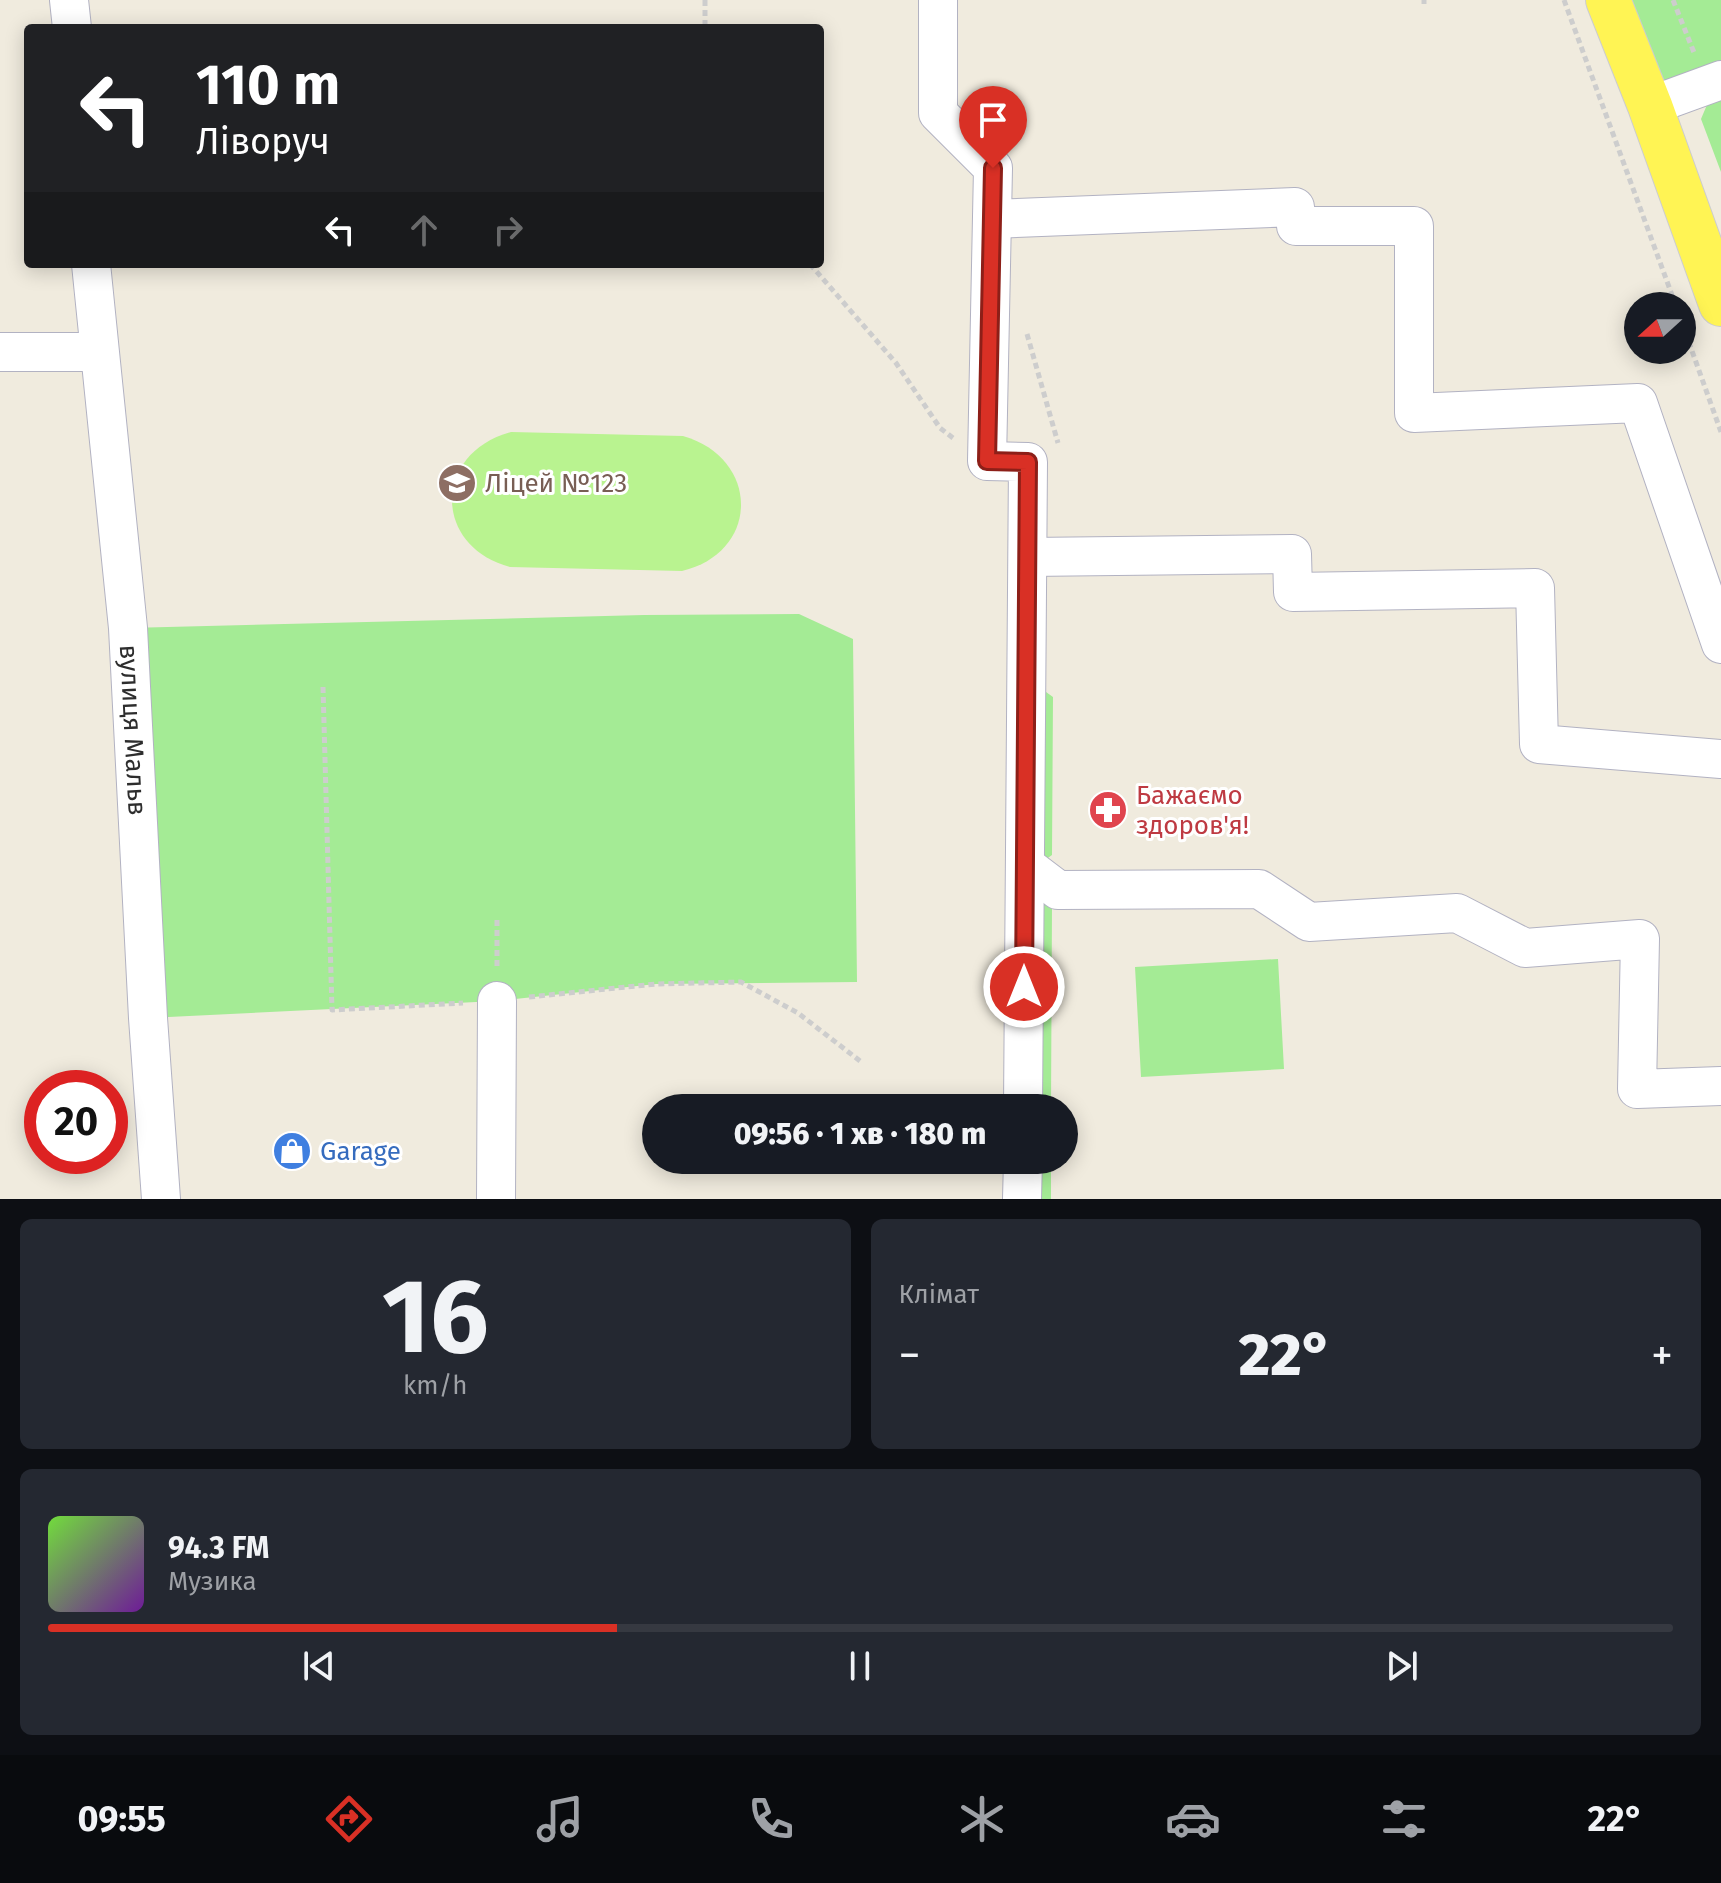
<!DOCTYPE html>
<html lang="uk">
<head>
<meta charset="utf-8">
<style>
  :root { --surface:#171b24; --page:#242831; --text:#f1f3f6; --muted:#9ea1a6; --line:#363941; --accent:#d93025 }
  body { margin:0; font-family:"Fira Sans",sans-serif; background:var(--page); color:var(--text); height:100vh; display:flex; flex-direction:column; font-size:30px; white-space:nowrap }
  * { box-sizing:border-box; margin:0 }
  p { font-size:26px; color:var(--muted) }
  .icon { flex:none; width:44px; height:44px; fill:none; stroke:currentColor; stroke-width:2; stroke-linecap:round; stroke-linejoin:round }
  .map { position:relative; height:1199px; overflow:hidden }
  .panel { display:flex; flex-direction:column; gap:20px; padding:20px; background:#0d0f14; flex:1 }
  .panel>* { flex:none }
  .guide { position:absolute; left:24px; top:24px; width:800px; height:244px; border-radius:8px; box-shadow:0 4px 20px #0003; background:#202124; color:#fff; overflow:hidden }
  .needle { width:52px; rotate:249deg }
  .controls { position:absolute; left:1624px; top:292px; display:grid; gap:16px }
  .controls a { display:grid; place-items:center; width:72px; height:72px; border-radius:50%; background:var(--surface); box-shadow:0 4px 20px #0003; font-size:40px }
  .speed { position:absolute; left:24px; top:1070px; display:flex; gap:16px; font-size:40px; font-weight:700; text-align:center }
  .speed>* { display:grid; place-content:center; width:104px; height:104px; border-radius:50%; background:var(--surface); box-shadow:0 4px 20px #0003; line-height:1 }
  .speed .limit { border:12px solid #d22; background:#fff; color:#111 }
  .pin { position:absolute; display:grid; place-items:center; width:68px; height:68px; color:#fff; margin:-82px -34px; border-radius:50% 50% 50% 0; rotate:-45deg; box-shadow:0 0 8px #0007 }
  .pin .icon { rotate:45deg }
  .me { position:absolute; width:88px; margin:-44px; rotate:0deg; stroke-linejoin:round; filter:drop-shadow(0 0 6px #0008) }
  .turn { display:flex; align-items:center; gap:28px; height:168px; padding:0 40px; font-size:36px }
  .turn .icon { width:104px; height:104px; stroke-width:2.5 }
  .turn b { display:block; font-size:56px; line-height:68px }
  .lanes { display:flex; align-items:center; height:76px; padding:0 40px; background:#0003; justify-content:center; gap:40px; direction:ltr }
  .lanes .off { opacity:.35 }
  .big { font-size:60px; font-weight:800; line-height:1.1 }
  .panel .tile { flex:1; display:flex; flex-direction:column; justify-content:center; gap:12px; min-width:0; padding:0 28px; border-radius:12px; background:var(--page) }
  .panel .dial { align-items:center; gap:0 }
  .dial b { font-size:104px; line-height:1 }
  .song { display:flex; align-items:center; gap:24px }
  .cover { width:96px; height:96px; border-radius:12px; background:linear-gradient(135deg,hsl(100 70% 55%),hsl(280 70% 35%)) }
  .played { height:8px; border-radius:4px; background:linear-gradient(90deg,var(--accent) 35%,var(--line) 35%) }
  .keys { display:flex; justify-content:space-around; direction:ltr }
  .heat { display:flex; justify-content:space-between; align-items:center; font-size:44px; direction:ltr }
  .panel .tiles { flex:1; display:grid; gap:20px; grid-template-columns:1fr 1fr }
  .tile:last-child { grid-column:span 2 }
  .trip { position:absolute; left:642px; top:1094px; width:436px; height:80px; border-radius:40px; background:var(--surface); box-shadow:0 4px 20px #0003; font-weight:800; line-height:80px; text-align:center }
  .dock { display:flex; height:128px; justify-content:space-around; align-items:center; background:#090b0e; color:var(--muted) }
  .dock .icon { width:56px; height:56px }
  .dock .on { color:var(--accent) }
  .dock b { font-size:36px; color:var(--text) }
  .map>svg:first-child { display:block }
</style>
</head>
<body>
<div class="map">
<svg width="1721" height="1199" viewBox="0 0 1721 1199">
  <rect width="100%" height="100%" fill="#f0ebde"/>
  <path fill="#a4eb95" d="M1608,0H1721V80L1650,106Z
    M1721,94V172L1701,119L1709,100Z
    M799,614L853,639L857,982L656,984L497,1001L148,1018L128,628L644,615Z
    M1046,692L1053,697L1052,855L1045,860L1039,855V697Z
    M1045,901L1052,905L1051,1108H1038V904Z
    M1278,959L1284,1069L1141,1077L1135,967Z
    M1037,1160H1051V1199H1037Z"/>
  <path fill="#b9f390" d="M511,432L683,436C760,458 761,552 682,571L510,567C432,546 433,453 511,432Z"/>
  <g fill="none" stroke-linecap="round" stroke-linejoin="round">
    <g stroke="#b2b2c2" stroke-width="40">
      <g id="minor">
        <path d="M69,0L72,28"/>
        <path d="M938,0V113L993,168L987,461L1028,462L1023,1108"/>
        <path d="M1650,106L1721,80"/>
        <path d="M992,219L1295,207L1296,226H1414V413L1638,403L1721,644"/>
        <path id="s1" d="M91,264L128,628L148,1018L161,1199"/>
        <path d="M0,352H99"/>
        <path d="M1028,557L1292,554L1293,592L1535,588L1539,744L1721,759"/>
        <path d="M1025,865L1058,890L1259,889L1309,922L1457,913L1525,948L1640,939L1637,1089L1721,1086"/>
        <path d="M496,1199L497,1001"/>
        <path d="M1022,1199L1023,1160"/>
      </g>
    </g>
    <g stroke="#cdcdcd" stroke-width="46">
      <path id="major" d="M1608,0L1650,106L1721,304"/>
    </g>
    <path stroke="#cdcdcd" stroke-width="5" stroke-dasharray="6 4" stroke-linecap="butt" d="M705,0V28
      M1424,0V4
      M1564,0L1676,306
      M1673,0L1695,55
      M810,264L896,363L940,428L953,438
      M1682,323L1721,432
      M1027,334L1058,443
      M323,687L332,1010L463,1003
      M497,920V968
      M529,997L656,984L741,982L798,1013L860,1061"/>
    <use href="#minor" stroke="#fff" stroke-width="38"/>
    <use href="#major" stroke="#fff454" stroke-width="44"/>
  </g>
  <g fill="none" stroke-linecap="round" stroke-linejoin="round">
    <g stroke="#8d1f18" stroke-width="20">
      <path id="route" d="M993,168L987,461L1028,462L1024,987"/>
    </g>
    <use href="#route" stroke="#d93025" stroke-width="14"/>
  </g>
  <defs>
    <g id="school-disc" transform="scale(2)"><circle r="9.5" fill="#8d6e63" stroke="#fff"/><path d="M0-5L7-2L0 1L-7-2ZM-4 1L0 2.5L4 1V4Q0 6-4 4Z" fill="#fff"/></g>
    <g id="pharmacy-disc" transform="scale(2)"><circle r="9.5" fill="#e0444e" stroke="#fff"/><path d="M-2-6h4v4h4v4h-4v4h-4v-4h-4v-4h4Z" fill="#fff"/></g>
    <g id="shop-disc" transform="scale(2)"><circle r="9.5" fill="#3f7fe0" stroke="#fff"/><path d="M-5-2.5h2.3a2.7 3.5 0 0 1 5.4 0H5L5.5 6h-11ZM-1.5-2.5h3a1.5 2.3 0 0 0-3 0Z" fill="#fff"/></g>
  </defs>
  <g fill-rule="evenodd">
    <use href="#school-disc" x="457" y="483"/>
    <use href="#pharmacy-disc" x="1108" y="810"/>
    <use href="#shop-disc" x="292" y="1151"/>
  </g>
  <g text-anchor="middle" stroke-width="6" stroke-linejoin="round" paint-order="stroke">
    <g font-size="26" fill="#785e54" stroke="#fff" text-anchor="start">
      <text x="485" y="492">Ліцей №123</text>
    </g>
    <g font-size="26" fill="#2d2d2d" stroke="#fff">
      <text dy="9" stroke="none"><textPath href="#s1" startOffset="468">вулиця Мальв</textPath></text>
    </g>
    <g font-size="26" fill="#be3a42" stroke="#fff" text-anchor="start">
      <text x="1136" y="804">Бажаємо<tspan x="1136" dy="30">здоров'я!</tspan></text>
    </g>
    <g font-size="26" fill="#366cbe" stroke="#fff" text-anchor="start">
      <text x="320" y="1160">Garage</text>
    </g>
  </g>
</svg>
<div class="controls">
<a><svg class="needle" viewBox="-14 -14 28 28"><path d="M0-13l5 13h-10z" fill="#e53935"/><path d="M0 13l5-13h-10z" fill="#9ea1a6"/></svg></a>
</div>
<div class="speed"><div class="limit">20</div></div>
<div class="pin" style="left:993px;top:168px;background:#d93025"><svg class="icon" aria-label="arrive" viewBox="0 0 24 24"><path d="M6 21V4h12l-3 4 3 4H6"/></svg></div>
<svg class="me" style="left:1024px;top:987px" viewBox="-20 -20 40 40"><circle r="17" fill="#d93025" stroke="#fff" stroke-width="3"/><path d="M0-11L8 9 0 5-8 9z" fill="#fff"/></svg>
<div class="trip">09:56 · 1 хв · 180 m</div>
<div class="guide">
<div class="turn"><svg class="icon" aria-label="left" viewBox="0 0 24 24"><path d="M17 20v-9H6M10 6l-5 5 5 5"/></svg><div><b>110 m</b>Ліворуч</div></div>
<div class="lanes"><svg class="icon" aria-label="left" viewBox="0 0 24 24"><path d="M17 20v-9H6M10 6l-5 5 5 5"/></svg><svg class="icon off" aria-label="ahead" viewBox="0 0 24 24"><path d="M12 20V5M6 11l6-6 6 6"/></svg><svg class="icon off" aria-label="right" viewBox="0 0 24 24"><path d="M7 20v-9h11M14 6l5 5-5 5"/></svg></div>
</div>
</div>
<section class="panel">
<div class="tiles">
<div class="tile dial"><b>16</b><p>km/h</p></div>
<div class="tile"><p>Клімат</p>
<div class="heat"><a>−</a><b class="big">22°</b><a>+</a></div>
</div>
<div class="tile">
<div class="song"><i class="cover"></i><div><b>94.3 FM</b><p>Музика</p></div></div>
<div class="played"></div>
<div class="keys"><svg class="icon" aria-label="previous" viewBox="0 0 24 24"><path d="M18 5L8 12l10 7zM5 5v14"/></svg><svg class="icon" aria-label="pause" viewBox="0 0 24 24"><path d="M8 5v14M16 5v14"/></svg><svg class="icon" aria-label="next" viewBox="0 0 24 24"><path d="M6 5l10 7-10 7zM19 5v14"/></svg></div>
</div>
</div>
</section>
<nav class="dock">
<b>09:55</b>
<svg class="icon on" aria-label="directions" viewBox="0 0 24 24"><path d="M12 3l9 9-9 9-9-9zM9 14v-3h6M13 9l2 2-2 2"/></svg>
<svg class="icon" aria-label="music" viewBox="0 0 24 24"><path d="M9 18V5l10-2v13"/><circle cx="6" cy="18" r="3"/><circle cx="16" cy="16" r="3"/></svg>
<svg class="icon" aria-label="phone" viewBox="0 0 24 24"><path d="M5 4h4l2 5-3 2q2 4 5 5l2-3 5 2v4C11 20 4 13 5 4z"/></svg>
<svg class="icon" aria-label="climate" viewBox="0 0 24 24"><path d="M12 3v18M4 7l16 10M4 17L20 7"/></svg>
<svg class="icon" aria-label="car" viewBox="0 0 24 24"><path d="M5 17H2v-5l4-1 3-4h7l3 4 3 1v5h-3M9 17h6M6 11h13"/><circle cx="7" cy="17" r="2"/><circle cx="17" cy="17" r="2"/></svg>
<svg class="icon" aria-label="filters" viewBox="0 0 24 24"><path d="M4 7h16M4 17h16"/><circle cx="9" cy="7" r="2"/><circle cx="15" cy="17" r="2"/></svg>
<b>22°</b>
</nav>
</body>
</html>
